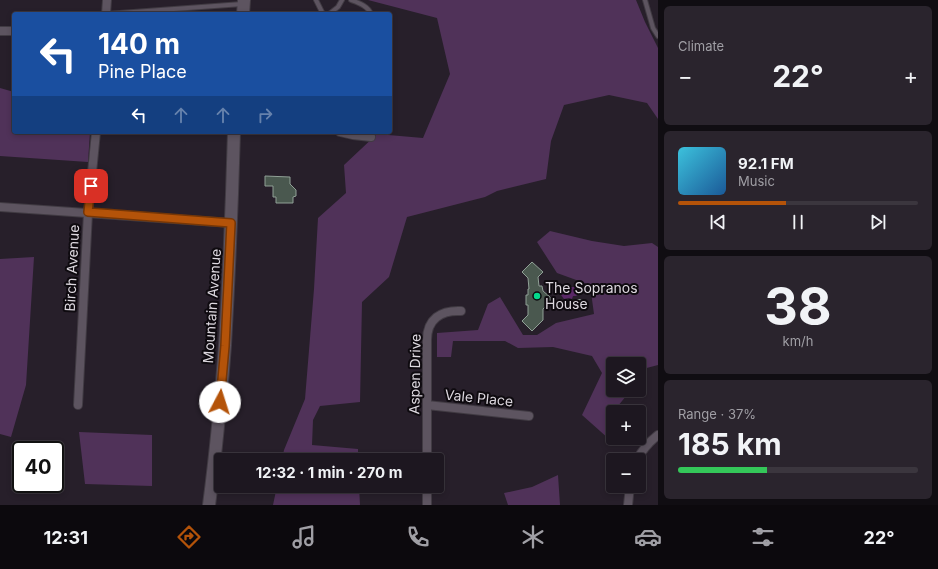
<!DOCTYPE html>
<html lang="en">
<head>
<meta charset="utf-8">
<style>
  :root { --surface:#1d1720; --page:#2a242d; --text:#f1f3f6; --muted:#a09fa5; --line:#3b363e; --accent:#b45309 }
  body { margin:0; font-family:Inter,sans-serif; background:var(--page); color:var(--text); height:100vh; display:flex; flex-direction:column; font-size:15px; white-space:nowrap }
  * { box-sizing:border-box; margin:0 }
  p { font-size:13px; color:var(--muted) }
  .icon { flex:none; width:22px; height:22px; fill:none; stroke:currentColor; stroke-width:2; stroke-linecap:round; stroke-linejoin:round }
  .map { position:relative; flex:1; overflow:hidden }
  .side { display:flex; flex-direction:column; gap:6px; padding:6px; background:#100d12; width:280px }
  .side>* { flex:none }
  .top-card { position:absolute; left:12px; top:12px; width:380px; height:122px; border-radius:4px; box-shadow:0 2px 6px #0003,0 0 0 1px var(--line); background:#1a4fa0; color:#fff; overflow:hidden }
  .controls { position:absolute; left:606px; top:357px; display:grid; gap:8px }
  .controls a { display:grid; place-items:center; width:40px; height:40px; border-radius:4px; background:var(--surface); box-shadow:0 2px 6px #0003,0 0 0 1px var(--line); font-size:20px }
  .speed { position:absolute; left:12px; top:441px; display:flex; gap:8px; font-size:20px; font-weight:700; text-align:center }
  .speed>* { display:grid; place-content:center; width:52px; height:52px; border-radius:50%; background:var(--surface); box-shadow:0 2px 6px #0003,0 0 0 1px var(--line); line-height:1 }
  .speed .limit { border:2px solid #111; border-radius:6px; background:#fff; color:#111 }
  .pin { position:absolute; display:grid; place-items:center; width:34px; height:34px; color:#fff; margin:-17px; border-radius:8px; box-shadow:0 2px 6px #0006 }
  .me { position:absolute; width:44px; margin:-22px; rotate:5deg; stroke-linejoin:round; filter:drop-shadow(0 0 3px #0008) }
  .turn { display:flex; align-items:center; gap:14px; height:84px; padding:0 20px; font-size:18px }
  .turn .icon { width:52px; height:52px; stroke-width:2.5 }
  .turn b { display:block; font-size:28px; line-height:34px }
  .lanes { display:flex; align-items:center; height:38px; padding:0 20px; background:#0003; justify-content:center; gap:20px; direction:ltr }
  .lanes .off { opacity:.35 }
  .big { font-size:30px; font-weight:700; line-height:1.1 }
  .side .card { flex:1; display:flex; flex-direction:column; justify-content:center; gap:6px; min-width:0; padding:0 14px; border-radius:6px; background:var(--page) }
  .side .dial { align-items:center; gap:0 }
  .dial b { font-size:52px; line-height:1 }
  .song { display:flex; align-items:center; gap:12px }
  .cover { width:48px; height:48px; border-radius:6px; background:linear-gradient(135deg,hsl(190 70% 55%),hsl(210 70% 35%)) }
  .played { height:4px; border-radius:2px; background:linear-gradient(90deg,var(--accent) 45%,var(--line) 45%) }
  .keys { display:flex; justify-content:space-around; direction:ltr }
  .heat { display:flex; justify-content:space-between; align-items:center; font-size:22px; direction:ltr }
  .charge { height:6px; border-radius:3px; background:linear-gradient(90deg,#34c759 37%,var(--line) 0) }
  .trip { position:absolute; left:214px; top:453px; width:230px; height:40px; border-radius:4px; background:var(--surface); box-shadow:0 2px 6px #0003,0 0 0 1px var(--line); font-weight:700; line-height:40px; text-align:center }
  .dock { display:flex; height:64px; justify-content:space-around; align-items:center; background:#0c090d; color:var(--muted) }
  .dock .icon { width:28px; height:28px }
  .dock .on { color:var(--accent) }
  .dock b { font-size:18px; color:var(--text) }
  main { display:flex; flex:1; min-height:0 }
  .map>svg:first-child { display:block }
</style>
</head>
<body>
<main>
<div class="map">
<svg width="658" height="505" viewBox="0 0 658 505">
  <rect width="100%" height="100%" fill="#271f2a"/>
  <path fill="#503259" d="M368,0H636L645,22L658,48V119L647,103L609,95L564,105L551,141L546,179L497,191L485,197L407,217L389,277L362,302L360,402L320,406L313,420L312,445L358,449V460H282L284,450L305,399L314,289L318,218L346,193L344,165L377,134L423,138L450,74L437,18Z
    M0,88L14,92V132H90L88,162L0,156Z
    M550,231L592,241L624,246L652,243L658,247V365L639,370V364H613V390H631L613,412V435L609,439L582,415L602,373L592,356L553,347L518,348L505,341H453L451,357H437V333L478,330L488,304L500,297L523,335H537L556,323L594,314L590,285L557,273L537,242Z
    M34,257L26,385L11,437L0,434V259Z
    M79,432L152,435V486L85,484Z
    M558,475L560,505H508L504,493L532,487Z
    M277,486H359L360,505H273Z"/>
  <path fill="#5a2867" d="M568,287H578L579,293L576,296H573L572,299L569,298L564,299L561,295L564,290Z"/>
  <path fill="#4a584f" stroke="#90a096" d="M265,176L290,177V184L296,190V196L293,197V203H276V197H273V186H265Z
    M532,262L543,272L538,277L539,286H542L543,291L550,297V302L543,309V320L532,331L522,321L528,315V305H526V295H528V289H529L528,278L522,272Z
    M574.5 304a4.5 4.5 0 1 1 9 0a4.5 4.5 0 1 1-9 0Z"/>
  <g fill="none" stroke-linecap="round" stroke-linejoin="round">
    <g stroke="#413b43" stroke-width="6">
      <path id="lane" d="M316,0L323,14
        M351,0C359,3 368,6 371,14
        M645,0L653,28L658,36
        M106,14L242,4
        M329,14L338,7L342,0"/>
    </g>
    <g stroke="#413b43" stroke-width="10">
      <path id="street" d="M106,14L107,0
        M0,31H14
        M340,132L353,135L371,137
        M0,207L231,223
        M78,405L88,213L96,132
        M427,405L529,416
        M427,460V340C427,319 441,310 461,311
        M637,460C642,450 649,442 658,435
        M427,505V486
        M628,505L630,486"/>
    </g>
    <g stroke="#413b43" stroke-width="14">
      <path id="secondary" d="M243,14L244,0
        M209,505C216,452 221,398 225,345C229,274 232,203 234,132"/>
    </g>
    <use href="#lane" stroke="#5d5460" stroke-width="4"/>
    <use href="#street" stroke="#5d5460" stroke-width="8"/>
    <use href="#secondary" stroke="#5d5460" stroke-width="12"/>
  </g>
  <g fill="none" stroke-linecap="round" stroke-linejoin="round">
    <g stroke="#753606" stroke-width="10">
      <path id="route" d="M91,186L88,212L231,223L225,346L220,402"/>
    </g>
    <use href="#route" stroke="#b45309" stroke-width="7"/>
  </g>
  <circle fill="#03d98b" stroke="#0e0a0f" stroke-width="1.5" cx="537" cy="296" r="4"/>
  <g text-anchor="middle" stroke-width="4" stroke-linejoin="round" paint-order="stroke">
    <g font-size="14" fill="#ddd8df" stroke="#0e0a0f">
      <text transform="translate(72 268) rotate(-87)" y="5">Birch Avenue</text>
      <text transform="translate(212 306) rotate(-86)" y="5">Mountain Avenue</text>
      <text transform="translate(415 374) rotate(-89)" y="5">Aspen Drive</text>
      <text transform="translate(479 398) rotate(6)" y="5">Vale Place</text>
    </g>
    <g font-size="14" fill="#ddd8df" stroke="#0e0a0f" text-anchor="start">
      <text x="545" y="293">The Sopranos<tspan x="545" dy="16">House</tspan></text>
    </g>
  </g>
</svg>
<div class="controls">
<a><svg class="icon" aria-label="layers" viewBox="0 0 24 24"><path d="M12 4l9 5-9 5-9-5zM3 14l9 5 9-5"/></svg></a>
<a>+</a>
<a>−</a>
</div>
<div class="speed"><div class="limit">40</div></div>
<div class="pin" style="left:91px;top:186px;background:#d93025"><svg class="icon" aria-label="arrive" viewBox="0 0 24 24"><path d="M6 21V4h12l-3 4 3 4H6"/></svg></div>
<svg class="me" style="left:220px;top:402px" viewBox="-20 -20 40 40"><circle r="19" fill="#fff"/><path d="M0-13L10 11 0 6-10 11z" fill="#b45309"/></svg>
<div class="trip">12:32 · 1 min · 270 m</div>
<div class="top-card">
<div class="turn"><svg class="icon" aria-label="left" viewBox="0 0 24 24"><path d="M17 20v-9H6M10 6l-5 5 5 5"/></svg><div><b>140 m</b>Pine Place</div></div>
<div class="lanes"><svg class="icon" aria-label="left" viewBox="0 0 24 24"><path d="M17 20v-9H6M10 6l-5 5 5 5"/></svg><svg class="icon off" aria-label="ahead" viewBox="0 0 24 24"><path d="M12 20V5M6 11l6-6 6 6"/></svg><svg class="icon off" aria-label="ahead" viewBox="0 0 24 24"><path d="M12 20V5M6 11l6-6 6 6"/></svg><svg class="icon off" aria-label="right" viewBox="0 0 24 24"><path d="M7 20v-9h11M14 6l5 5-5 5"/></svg></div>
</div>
</div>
<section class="side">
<div class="card"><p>Climate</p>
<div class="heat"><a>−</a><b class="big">22°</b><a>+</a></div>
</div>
<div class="card">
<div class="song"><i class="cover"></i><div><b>92.1 FM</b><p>Music</p></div></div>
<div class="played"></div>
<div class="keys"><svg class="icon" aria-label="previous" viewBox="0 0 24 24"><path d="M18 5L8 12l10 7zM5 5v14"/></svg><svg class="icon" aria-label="pause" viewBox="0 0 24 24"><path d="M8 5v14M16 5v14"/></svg><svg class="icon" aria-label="next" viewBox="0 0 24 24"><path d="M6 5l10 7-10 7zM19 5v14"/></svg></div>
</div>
<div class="card dial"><b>38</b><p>km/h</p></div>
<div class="card"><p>Range · 37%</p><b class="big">185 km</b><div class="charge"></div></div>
</section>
</main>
<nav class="dock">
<b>12:31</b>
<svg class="icon on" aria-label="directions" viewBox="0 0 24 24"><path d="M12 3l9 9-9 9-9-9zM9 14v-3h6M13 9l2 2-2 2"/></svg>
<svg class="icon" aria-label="music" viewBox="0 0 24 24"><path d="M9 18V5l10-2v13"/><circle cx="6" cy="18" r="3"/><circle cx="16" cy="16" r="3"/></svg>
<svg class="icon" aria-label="phone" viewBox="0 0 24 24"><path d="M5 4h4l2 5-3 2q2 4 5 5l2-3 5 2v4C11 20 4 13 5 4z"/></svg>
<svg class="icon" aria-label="climate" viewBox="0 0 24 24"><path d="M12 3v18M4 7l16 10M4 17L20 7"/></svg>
<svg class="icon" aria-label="car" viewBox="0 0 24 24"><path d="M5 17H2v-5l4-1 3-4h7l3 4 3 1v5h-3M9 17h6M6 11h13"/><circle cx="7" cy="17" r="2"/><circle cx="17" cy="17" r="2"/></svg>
<svg class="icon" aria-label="filters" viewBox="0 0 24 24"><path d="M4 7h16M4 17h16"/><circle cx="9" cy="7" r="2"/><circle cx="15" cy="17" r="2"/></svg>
<b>22°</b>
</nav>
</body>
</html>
